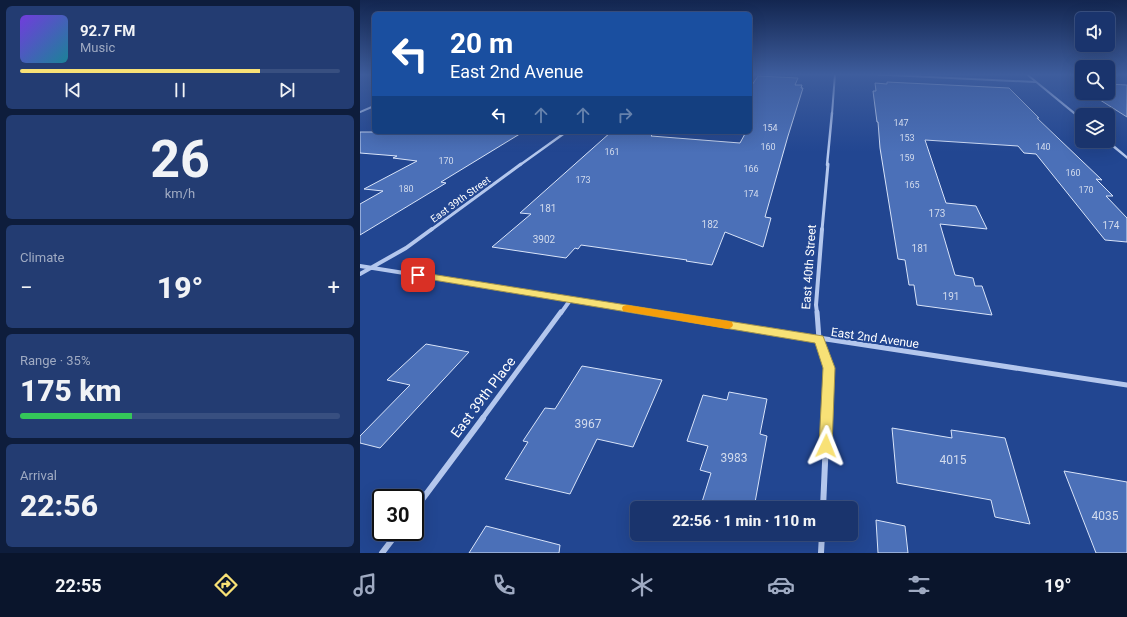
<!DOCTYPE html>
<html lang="en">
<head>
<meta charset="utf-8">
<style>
  :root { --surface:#1a346d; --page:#233c72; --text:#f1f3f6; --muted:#9faac2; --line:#384f80; --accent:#f8e176 }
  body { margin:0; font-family:Roboto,sans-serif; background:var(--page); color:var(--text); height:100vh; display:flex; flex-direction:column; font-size:15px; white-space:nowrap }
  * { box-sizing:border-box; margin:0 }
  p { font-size:13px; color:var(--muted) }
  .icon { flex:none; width:22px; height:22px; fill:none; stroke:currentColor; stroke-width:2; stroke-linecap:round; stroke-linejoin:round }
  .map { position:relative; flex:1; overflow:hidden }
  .drawer { display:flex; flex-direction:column; gap:6px; padding:6px; background:#0e1d3c; width:360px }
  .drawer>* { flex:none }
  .hud { position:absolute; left:12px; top:12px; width:380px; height:122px; border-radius:6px; box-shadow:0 4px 16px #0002,0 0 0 1px var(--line); background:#1a4fa0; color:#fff; overflow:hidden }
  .controls { position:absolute; left:715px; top:12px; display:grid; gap:8px }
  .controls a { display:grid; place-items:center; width:40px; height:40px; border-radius:6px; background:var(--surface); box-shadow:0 4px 16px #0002,0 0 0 1px var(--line); font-size:20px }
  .speed { position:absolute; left:12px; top:489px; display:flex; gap:8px; font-size:20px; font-weight:700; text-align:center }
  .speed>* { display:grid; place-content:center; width:52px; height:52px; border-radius:50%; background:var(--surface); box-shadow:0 4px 16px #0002,0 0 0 1px var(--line); line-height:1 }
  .speed .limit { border:2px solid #111; border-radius:6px; background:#fff; color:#111 }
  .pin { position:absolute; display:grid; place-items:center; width:34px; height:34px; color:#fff; margin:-17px; border-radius:8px; box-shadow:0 2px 6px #0006 }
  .me { position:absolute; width:44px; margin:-22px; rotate:2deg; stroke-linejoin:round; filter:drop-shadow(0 0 3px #0008) }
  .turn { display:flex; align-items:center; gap:14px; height:84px; padding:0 12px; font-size:18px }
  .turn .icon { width:52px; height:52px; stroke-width:2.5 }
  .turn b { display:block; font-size:28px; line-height:34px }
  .lanes { display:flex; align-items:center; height:38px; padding:0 12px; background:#0003; justify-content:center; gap:20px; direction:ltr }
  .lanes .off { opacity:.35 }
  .big { font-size:30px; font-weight:800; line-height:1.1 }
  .drawer .card { flex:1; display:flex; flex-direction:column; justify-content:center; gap:6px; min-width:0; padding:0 14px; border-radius:6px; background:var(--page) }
  .drawer .dial { align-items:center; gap:0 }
  .dial b { font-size:52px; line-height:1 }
  .song { display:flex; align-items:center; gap:12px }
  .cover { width:48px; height:48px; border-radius:6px; background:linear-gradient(135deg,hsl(260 70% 55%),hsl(190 70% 35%)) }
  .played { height:4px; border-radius:2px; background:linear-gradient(90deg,var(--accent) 75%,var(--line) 75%) }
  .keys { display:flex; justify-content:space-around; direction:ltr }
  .heat { display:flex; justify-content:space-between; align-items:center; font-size:22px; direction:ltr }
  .charge { height:6px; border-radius:3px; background:linear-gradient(90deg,#34c759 35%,var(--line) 0) }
  .trip { position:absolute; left:270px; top:501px; width:228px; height:40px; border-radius:6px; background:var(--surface); box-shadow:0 4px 16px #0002,0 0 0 1px var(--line); font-weight:800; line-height:40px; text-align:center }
  .tabs { display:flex; height:64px; justify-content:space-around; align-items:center; background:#0a152c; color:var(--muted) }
  .tabs .icon { width:28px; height:28px }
  .tabs .selected { color:var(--accent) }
  .tabs b { font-size:18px; color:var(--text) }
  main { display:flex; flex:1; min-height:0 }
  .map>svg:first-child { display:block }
</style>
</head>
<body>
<main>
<section class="drawer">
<div class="card">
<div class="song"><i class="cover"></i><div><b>92.7 FM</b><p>Music</p></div></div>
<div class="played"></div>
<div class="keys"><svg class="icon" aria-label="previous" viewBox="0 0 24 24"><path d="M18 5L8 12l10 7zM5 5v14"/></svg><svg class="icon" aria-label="pause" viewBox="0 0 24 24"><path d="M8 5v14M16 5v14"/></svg><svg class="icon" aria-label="next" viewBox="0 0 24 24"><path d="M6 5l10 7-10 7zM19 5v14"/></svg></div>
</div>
<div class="card dial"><b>26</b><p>km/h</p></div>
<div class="card"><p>Climate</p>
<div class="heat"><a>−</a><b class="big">19°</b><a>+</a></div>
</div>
<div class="card"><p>Range · 35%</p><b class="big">175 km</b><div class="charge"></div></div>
<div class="card"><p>Arrival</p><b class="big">22:56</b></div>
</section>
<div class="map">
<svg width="767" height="553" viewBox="0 0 767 553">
  <rect width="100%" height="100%" fill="#224691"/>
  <path fill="#4b70b8" stroke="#d9e4f9" d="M398,76L438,78L435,85H442L441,88H443L428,136L405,217L411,218L403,247L365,232L352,265L326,261L327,260L221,245L218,249L215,248L206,258L132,247L171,214L160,213L251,132H295L291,136L380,143L386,132H390V88Z
    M527,82L649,88L679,118H677L742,180L736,179L753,196H746L767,218V242L745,240L676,154L664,153L658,146L565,140L586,203L616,206L627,229L580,224L595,275L613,278L615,286H622L632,315L557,305L554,285H549L545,260L538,259L520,148L518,122H517L513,91H516L515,83L527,84Z
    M748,84L767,85V117L729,93H748Z
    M0,132H163L81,182L86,183L0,235V204L23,191L4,189L57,161L33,158L37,156L0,153Z
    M66,344L109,352L20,448L0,443V436L50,385L27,380Z
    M222,366L302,380L273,447L237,439L210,494L145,479L168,442L163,441L185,408L195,409Z
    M369,392L407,399L400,434L407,436L394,508H366L342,502L351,473L340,470L348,446L327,441L343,395L367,400Z
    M532,428L592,438L591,430L645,438L670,524L635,517L631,500L537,483Z
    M704,471L767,482V553H736Z
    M516,520L545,526L548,553H518Z
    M126,526L200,545L199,553H109Z"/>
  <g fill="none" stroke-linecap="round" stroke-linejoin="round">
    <path stroke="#b4c7ed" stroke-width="2" d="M508,74L676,82
      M0,112L14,106
      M472,114L475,74"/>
    <path stroke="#b4c7ed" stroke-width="2.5" d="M160,165L206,132
      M467,165L472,113"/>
    <path stroke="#b4c7ed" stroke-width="3" d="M71,230L161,164
      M462,230L468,164"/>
    <path stroke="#b4c7ed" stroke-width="4" d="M0,266L295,313
      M0,274L46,248L72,229
      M201,313L211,299
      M457,313L456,305L462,229"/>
    <path stroke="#b4c7ed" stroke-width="5" d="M289,312L767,385
      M457,312L459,339L469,368L467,419
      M122,419L201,312"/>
    <path stroke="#b4c7ed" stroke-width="6" d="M463,508L467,418
      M55,509L123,418
      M22,553L38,532
      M461,553L462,534"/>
    <path fill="#b4c7ed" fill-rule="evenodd" d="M665,74H668L722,118V121Z
      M748,140L767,156V159L745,141H748Z"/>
  </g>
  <linearGradient id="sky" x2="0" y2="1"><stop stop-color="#132650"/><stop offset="0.49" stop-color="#3e5d9d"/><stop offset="1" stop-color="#3e5d9d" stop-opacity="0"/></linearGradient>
  <rect width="767" height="152" fill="url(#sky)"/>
  <path fill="#f8e176" stroke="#a1924d" d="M58,272L463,336L475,368L472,446L470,450L466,452L461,450L459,446L463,368L455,343L55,277L54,275L55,273Z"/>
  <path fill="#f59e0b" d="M267,305L368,321L372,322L373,325L372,327L368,329L263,311L262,308L263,306Z"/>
  <g text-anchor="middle" stroke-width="4" stroke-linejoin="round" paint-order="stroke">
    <g font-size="9" fill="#d2dbed">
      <text x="541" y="126">147</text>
      <text x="410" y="131">154</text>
      <text x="547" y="141">153</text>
      <text x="408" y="150">160</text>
      <text x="683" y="150">140</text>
      <text x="252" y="155">161</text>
      <text x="547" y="161">159</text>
      <text x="86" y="164">170</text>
      <text x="391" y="172">166</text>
      <text x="713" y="176">160</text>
      <text x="223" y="183">173</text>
      <text x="552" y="188">165</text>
      <text x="46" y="192">180</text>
      <text x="726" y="193">170</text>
      <text x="391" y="197">174</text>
    </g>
    <g font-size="10" fill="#fff" stroke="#224691">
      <text transform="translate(100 199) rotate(-36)" y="4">East 39th Street</text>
    </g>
    <g font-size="10" fill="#d2dbed">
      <text x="188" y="212">181</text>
      <text x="577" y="217">173</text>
      <text x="350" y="228">182</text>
      <text x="751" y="229">174</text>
      <text x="184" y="243">3902</text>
      <text x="560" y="252">181</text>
      <text x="591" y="300">191</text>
    </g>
    <g font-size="12" fill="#fff" stroke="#224691">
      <text transform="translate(449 267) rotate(-86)" y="4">East 40th Street</text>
      <text transform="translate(515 338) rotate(8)" y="4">East 2nd Avenue</text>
    </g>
    <g font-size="12" fill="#d2dbed">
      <text x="228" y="428">3967</text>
      <text x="374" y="462">3983</text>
      <text x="593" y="464">4015</text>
      <text x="745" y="520">4035</text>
    </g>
    <g font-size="14" fill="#fff" stroke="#224691">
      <text transform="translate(123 397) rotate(-53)" y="5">East 39th Place</text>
    </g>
  </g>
</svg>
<div class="controls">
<a><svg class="icon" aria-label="sound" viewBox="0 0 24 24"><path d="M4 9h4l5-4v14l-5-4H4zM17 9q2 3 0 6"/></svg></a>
<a><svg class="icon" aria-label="search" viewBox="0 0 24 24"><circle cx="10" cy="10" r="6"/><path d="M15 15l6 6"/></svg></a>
<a><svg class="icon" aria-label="layers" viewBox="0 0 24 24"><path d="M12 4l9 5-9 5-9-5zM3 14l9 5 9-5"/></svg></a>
</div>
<div class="speed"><div class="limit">30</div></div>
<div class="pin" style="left:58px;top:275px;background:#d93025"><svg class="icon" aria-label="arrive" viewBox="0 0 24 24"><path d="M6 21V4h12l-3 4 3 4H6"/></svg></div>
<svg class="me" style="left:466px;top:446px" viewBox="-20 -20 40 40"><path d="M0-17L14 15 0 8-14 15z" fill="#f8e176" stroke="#fff" stroke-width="4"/></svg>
<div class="trip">22:56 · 1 min · 110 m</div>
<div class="hud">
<div class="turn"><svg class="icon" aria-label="left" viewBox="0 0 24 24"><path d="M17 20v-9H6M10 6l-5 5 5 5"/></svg><div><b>20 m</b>East 2nd Avenue</div></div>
<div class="lanes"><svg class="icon" aria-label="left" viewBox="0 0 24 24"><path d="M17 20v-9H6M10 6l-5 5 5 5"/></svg><svg class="icon off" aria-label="ahead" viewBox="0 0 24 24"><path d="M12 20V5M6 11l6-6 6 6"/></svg><svg class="icon off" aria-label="ahead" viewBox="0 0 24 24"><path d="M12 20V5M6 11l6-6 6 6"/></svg><svg class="icon off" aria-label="right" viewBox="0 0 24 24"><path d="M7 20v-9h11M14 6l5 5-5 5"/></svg></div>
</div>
</div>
</main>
<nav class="tabs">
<b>22:55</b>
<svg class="icon selected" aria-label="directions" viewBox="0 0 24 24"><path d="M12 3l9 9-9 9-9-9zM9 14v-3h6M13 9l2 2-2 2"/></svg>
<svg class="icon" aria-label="music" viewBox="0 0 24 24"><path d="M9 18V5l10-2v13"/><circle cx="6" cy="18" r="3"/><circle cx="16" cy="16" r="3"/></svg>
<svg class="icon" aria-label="phone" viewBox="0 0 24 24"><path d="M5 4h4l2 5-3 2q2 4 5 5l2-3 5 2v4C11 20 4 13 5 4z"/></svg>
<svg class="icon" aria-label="climate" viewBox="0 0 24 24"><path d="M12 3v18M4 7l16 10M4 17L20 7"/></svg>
<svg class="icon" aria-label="car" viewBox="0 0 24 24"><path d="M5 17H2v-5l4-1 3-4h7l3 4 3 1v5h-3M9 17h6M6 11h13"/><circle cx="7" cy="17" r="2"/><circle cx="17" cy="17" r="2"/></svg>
<svg class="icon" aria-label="filters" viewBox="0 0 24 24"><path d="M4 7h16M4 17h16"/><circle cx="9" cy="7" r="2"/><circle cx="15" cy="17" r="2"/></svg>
<b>19°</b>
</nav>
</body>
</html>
